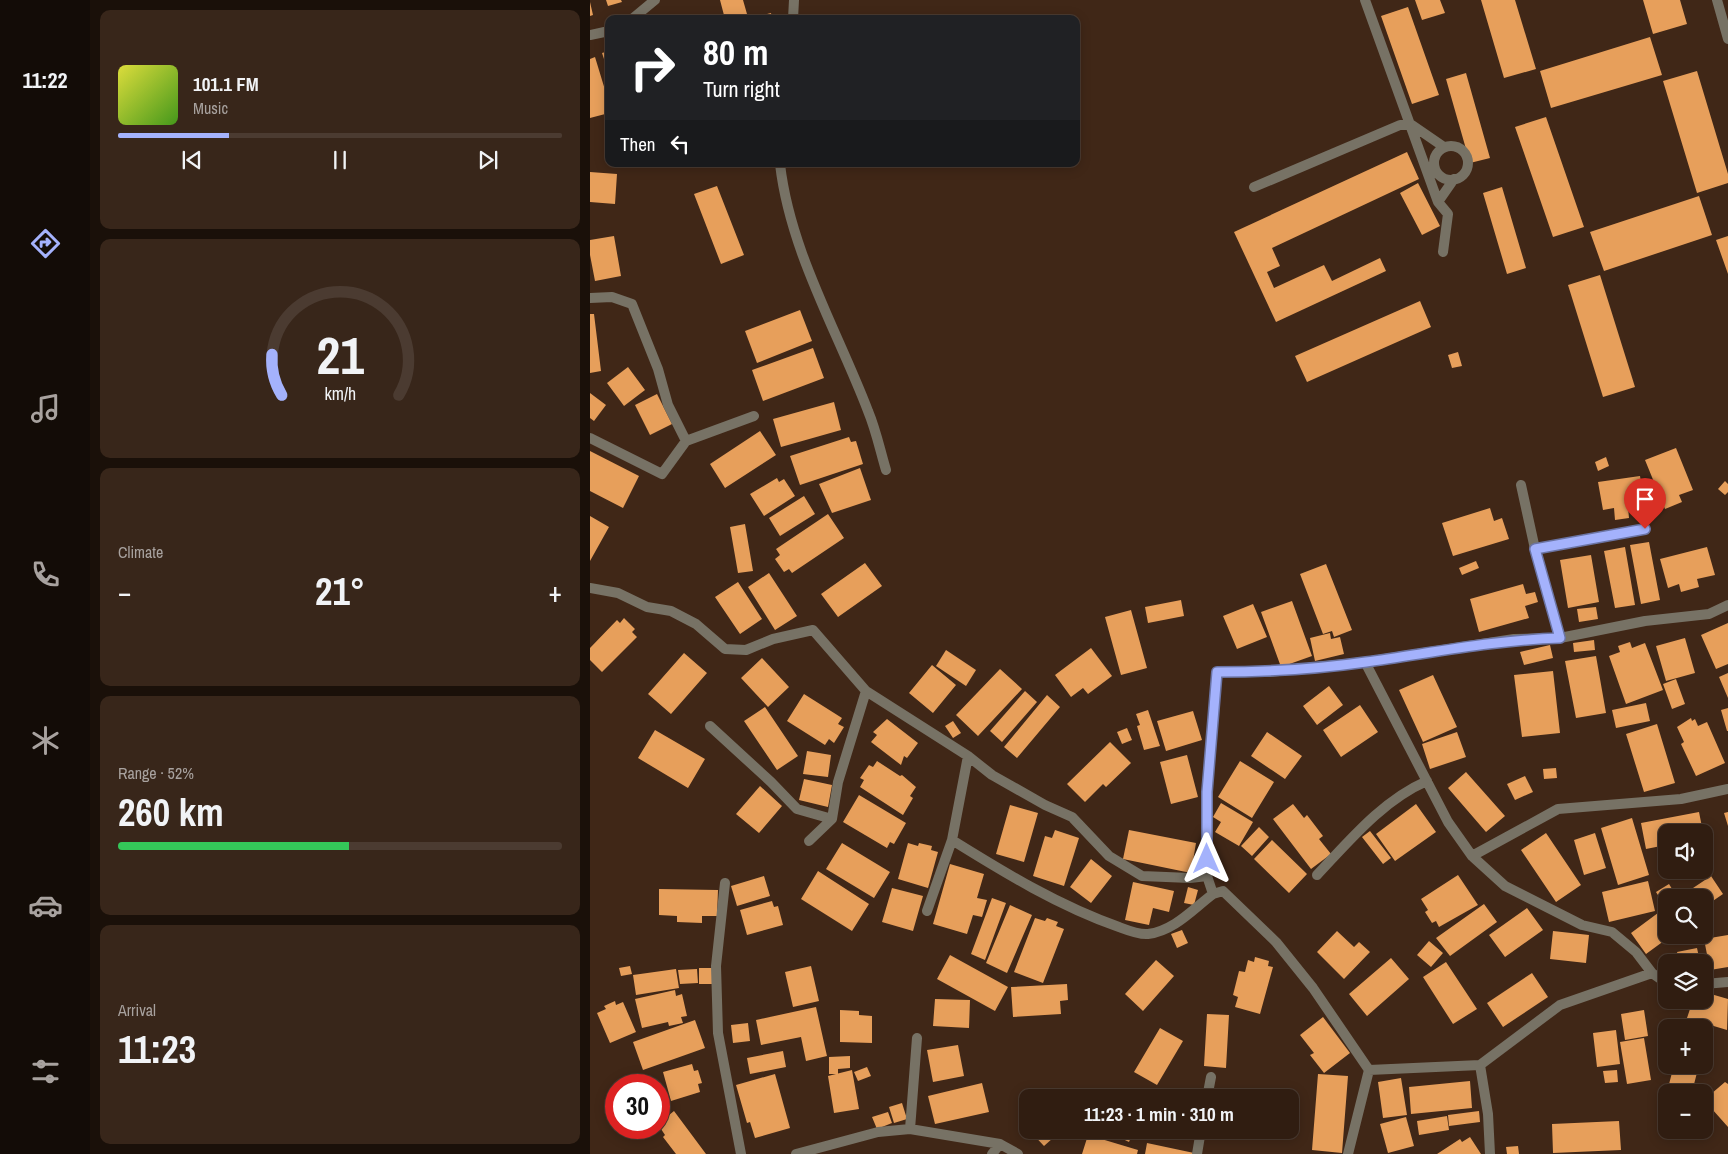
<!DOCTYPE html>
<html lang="en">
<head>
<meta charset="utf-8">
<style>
  :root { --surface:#301d11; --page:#38261a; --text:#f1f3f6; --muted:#a8a29f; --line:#4b3b31; --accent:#a4b2fc }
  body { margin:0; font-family:"Archivo Narrow",sans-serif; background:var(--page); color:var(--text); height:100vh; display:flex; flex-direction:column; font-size:19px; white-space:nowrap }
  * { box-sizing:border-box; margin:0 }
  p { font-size:16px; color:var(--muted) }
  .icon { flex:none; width:28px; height:28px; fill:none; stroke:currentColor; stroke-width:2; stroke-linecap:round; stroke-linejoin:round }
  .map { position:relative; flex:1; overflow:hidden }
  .panel { display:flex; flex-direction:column; gap:10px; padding:10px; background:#1a1009; width:500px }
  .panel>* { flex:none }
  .top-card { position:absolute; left:15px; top:15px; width:475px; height:152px; border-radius:10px; box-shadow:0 2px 12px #0003,0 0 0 1px var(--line); background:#202124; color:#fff; overflow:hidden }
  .controls { position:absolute; left:1068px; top:824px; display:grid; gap:10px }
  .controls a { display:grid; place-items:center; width:55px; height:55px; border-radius:10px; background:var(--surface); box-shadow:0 2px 12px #0003,0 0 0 1px var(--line); font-size:25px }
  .speed { position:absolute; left:15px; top:1074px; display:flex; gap:10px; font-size:25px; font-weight:700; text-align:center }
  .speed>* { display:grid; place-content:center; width:65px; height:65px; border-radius:50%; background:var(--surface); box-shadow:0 2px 12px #0003,0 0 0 1px var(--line); line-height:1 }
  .speed .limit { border:8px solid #d22; background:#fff; color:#111 }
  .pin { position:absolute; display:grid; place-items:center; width:42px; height:42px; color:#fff; margin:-51px -21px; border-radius:50% 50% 50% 0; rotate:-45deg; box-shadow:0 0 5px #0007 }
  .pin .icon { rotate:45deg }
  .me { position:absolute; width:55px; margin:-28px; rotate:0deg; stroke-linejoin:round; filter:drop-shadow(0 0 4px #0008) }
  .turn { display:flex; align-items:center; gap:18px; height:105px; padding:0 15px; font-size:22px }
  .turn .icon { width:65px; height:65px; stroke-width:2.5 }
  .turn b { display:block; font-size:35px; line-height:42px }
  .then { display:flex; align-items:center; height:48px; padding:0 15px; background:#0003; gap:10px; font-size:19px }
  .big { font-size:38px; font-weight:700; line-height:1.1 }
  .panel .tile { flex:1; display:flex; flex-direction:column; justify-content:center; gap:8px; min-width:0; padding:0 18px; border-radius:10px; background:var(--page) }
  .panel .dial { align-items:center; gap:0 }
  .dial svg { height:130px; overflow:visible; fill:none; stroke:var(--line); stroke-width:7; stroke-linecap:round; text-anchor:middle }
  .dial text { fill:var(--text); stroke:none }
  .song { display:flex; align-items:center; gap:15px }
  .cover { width:60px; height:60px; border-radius:8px; background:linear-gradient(135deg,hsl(60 70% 55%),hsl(100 70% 35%)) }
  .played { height:5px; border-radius:2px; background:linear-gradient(90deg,var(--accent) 25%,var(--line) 25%) }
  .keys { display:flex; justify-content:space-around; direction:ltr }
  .heat { display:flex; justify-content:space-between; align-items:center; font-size:28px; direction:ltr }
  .charge { height:8px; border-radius:4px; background:linear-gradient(90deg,#34c759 52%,var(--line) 0) }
  .trip { position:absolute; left:429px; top:1089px; width:280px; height:50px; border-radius:10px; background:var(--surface); box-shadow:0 2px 12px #0003,0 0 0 1px var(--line); font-weight:700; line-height:50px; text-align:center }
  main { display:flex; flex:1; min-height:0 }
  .tabs { display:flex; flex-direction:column; width:90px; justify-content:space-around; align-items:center; background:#130c07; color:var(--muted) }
  .tabs .icon { width:35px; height:35px }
  .tabs .on { color:var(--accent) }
  .tabs b { font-size:22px; color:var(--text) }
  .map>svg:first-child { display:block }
</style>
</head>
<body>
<main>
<nav class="tabs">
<b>11:22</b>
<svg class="icon on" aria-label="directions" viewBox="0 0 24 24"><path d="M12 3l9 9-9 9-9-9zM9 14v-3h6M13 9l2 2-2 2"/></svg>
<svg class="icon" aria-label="music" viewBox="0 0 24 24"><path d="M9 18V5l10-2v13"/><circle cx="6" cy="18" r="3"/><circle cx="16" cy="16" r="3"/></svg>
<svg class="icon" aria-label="phone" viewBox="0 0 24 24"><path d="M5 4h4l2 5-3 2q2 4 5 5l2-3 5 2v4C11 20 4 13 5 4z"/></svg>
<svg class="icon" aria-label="climate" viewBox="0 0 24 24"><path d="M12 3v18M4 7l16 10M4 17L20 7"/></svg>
<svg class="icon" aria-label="car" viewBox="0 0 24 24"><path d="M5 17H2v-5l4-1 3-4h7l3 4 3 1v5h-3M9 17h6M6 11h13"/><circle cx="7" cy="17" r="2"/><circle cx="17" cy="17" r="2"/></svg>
<svg class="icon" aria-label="filters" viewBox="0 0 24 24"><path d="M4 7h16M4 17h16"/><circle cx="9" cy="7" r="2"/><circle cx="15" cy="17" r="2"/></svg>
</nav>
<section class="panel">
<div class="tile">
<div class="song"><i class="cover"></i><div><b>101.1 FM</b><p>Music</p></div></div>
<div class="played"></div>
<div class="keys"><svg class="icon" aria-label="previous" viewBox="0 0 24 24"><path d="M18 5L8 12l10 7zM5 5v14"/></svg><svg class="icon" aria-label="pause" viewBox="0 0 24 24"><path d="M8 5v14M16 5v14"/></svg><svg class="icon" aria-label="next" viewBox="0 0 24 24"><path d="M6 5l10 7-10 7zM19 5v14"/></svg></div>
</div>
<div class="tile dial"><svg viewBox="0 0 100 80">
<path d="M14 69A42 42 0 1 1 86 69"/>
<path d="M14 69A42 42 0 0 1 8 44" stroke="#a4b2fc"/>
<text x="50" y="56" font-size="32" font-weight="700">21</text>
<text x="50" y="72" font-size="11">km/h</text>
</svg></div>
<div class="tile"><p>Climate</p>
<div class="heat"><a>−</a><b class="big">21°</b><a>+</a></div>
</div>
<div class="tile"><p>Range · 52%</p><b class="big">260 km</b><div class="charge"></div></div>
<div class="tile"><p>Arrival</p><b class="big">11:23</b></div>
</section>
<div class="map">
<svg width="1138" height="1154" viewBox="0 0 1138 1154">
  <rect width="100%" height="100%" fill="#402717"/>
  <path fill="#e79f5b" d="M16,0H31L32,2L18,6Z
    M130,0H153L157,14L135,19Z
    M825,0H850L855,13L832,20Z
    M891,0H925L946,69L914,78Z
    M1053,0H1090L1097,24L1063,34Z
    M0,2L3,15L0,16Z
    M818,7L849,95L822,104L791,16Z
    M181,13L182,19H161V18Z
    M1060,37L1072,75L961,108L950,71Z
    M19,51V71H18L12,53Z
    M5,57L19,103V113L0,118V59Z
    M1107,71L1138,174V183L1107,193L1073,81Z
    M876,73L900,158L880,163L856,79Z
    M956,117L994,227L963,237L925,127Z
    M817,152L829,179L682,248L690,266L677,272L684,288L734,265L742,281L790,258L796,271L686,322L644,232Z
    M0,172L27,174L25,204L0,202Z
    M828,183L850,226L832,235L810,193Z
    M127,186L154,255L131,264L104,194Z
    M912,187L936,268L917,274L893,193Z
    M1109,196L1122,235L1014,271L1000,232Z
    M24,236L31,276L5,281L0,255V240Z
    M1138,236V274L1126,240Z
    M1010,275L1045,387L1013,397L978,285Z
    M830,301L841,327L717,382L705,356Z
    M210,310L222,341L167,363L155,331Z
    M0,314H4L11,371L0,373Z
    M223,348L234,378L173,401L162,370Z
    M868,352L872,366L862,368L858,355Z
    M38,367L55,390L34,406L17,383Z
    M0,393L16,405L4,421L0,418Z
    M67,394L82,424L60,435L45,405Z
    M244,402L251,430L191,447L183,419Z
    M170,431L186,455L135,488L120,464Z
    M259,437L261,442L266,441L273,464L210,485L200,456Z
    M1086,448L1103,490L1089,495L1092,502L1075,509L1055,460Z
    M0,451L49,476L33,508L0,491Z
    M1016,457L1019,466L1008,471L1005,462Z
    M270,468L281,500L242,513L229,484Z
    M1050,476L1055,504L1038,507L1039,518L1025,520L1024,508L1013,510L1008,482Z
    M187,478L189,482L194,479L205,496L174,516L160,494Z
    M1135,481L1138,484V492L1135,495L1128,489Z
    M214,496L225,514L190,536L179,518Z
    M900,508L904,521L912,518L919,539L863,556L852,523Z
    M238,514L254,538L202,573L199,569L194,572L185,559L190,555L186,549Z
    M0,516L19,527L0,561Z
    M155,524L163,571L148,573L140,527Z
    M1059,542L1070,600L1051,604L1040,545Z
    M1035,547L1045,605L1025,608L1014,551Z
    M1117,547L1125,575L1107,579L1109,587L1091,592L1089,584L1078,588L1070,559Z
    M1001,555L1009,602L978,608L970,560Z
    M886,561L889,568L872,575L869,568Z
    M275,563L292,586L248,617L231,594Z
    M736,564L762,630L744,637L742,631L733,634L710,574Z
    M179,573L207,616L185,630L158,587Z
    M148,582L172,619L150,634L125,597Z
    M933,584L936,594L945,592L948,602L935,606L939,618L889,632L880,599Z
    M591,600L594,616L558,623L555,607Z
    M702,601L722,656L691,667L671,612Z
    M663,604L677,637L647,649L633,616Z
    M1006,607L1008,619L989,622L987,609Z
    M541,610L557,668L531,675L515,617Z
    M34,618L45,629L42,632L47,637L12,672L0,660V648L27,620L30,623Z
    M1138,623V664L1126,669L1111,635Z
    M740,633L741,639L750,637L754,654L725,661L720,638Z
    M1095,638L1105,673L1076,681L1066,646Z
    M1004,640L1005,650L984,652L983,643Z
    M1040,642L1042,648L1055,643L1073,690L1036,704L1019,656L1030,652L1028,646Z
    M960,645L963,658L934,665L930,652Z
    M501,648L522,676L498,694L493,688L481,697L465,675Z
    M356,650L386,670L376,686L346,666Z
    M94,653L117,673L81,714L58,694Z
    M1006,656L1016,713L986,718L975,661Z
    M172,658L199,687L178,707L151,678Z
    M342,665L366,685L343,713L319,693Z
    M410,669L432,689L388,736L366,715Z
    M963,671L970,733L932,737L924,675Z
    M1138,673V698L1129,677Z
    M843,675L867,727L833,742L809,690Z
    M1086,679L1095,704L1082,709L1073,684Z
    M739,686L753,705L727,725L713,706Z
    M435,691L447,702L412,742L400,731Z
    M214,694L252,718L248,724L254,727L244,743L239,739L235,745L197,721Z
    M457,695L470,707L427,758L414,747Z
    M1056,703L1060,721L1026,728L1022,710Z
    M770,705L788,732L751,757L733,730Z
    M175,707L208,756L187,770L154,721Z
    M1138,708V731H1137L1131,710Z
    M558,710L570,746L554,750L547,726L550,725L546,714Z
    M603,711L612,740L576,751L567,721Z
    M1101,718L1102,721L1105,719L1108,726L1117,722L1135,763L1106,776L1091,744L1094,742L1087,727Z
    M297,719L328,743L317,758L314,756L311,765L281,742L287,735L283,732Z
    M363,721L371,733L363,738L355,726Z
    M1067,724L1085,783L1054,792L1036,734Z
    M537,728L542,740L532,744L527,732Z
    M65,730L115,759L98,788L48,758Z
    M677,732L712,756L695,779L661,756Z
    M867,732L876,757L840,769L832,744Z
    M520,742L541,763L516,787L513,784L495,802L477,784Z
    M217,751L241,755L238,777L213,774Z
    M597,755L608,797L581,804L570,762Z
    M287,761L310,776L312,775L326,787L320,796L323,798L313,815L270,787L274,780L270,778L279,765L283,767Z
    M650,761L684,782L662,818L628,797Z
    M966,768L967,778L954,779L953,769Z
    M876,772L915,816L896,832L858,788Z
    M935,776L943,792L925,800L917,784Z
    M214,779L242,785L238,807L209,800Z
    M170,786L192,806L169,833L146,814Z
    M269,795L316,823L304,844L300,842L297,848L253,822Z
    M631,803L663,822L649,846L625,832L631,822L623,817Z
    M703,804L714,818L717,815L733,836L729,839L741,854L721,869L683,819Z
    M826,804L846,832L805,861L786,834Z
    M420,805L448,813L434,862L406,854Z
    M1109,812L1113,832H1076V845L1056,849L1051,823Z
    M1138,812V826L1134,813Z
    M1042,818L1059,875L1028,885L1011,828Z
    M669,827L679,837L662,856L651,846Z
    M465,830L489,838L474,886L443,876L455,836L462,838Z
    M539,830L606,843L601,873L533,859Z
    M780,831L801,858L793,864L772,837Z
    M956,833L991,885L966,902L931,850Z
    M1005,833L1016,868L994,875L984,840Z
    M682,840L717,874L699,893L664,859Z
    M252,843L300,872L284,898L236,869Z
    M318,843L328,846L329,843L342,846L341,850L348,852L338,888L308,879Z
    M501,859L522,876L501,903L480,887Z
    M360,864L394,874L387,898L397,900L392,917L383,915L377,934L343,924Z
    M228,871L279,904L262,931L211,899Z
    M868,875L888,905L849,927L846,921L842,923L835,912L838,910L831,899Z
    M174,876L180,896L147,906L141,886Z
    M1121,876L1133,894L1114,907V898H1105L1100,890Z
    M1058,881L1065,911L1019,922L1012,892Z
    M543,882L584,891L579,912L563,908L559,925L535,920Z
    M1079,884L1087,897L1076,898L1074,905L1066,892Z
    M598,887L608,890L604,905L594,903Z
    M302,888L333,896L323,931L292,922Z
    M69,889L128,890L127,916H112V923L87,922V916L69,915Z
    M402,898L416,903L395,960L381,954Z
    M182,901L184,907L188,906L193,925L157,935L150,910Z
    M894,904L907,922L860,956L846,938Z
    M420,905L442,915L417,973L396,963Z
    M1076,907V935H1082L1056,954L1041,933Z
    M937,908L953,930L915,957L899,935Z
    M445,918L455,921L457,918L468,922L466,926L474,929L453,983L424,972Z
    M592,930L598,943L587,948L581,934Z
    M747,931L764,947L769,942L780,952L754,979L727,952Z
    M963,931L999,935L996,963L960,959Z
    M1138,935V967L1120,970L1114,939Z
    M839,941L853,953L841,967L827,955Z
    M1107,948L1110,962H1090L1087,952Z
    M360,955L418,987L405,1011L347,979Z
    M665,957L679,961L678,966L683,967L670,1014L645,1007L648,997L643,995L649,971L655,972L658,960L664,962Z
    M801,958L819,979L777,1016L759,994Z
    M566,960L584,976L553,1011L535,994Z
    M856,962L887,1009L863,1024L833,977Z
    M40,966L42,974L31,976L29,968Z
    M221,966L229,1001L203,1007L195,972Z
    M109,968H125V984H109Z
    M86,969L89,988L46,995L43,975Z
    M107,969L108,983L90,984L88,970Z
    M942,973L958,997L913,1027L897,1003Z
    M477,984L478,1000L470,1001L471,1014L423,1017L421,987Z
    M85,990L86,996L92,994L97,1016L91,1017L93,1023L79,1026L78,1022L52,1028L45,999Z
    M1114,992L1138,999L1137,1030L1097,1018L1103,1000H1114Z
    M345,999L380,1000L379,1028L343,1026Z
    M25,1001L26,1005L33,1002L46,1032L20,1043L7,1013L16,1009L14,1006Z
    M226,1007L237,1056L216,1061L211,1037L171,1045L166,1020Z
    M250,1010L269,1011V1015L282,1016V1043L250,1042Z
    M1054,1010L1058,1036L1035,1040L1031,1014Z
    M617,1014L639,1015L636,1068L614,1066Z
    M733,1017L760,1053L734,1073L720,1055L724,1053L710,1035Z
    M105,1020L115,1048L53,1070L43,1042Z
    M158,1023L160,1041L143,1043L141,1025Z
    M570,1028L593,1041L567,1085L544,1072Z
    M1026,1030L1030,1064L1007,1067L1003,1033Z
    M1054,1038L1061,1080L1037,1084L1030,1042Z
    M368,1045L374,1076L343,1082L337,1050Z
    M193,1051L196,1067L160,1074L157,1058Z
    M260,1056V1068L248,1069V1074H239V1057Z
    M102,1064L104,1071L108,1070L112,1083L108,1084L110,1092L81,1101L73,1072Z
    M1084,1065H1109L1102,1092L1078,1088Z
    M277,1067L281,1076L268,1081L264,1072Z
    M262,1070L269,1109L244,1113L238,1076Z
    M1027,1070L1028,1082L1015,1083L1013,1071Z
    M185,1074L200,1128L165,1138L160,1122L157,1123L146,1085Z
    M728,1074L758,1076L752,1153L722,1150Z
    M811,1078L817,1115L793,1118L788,1082Z
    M880,1081L882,1108L821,1114L819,1087Z
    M1135,1082L1138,1084V1127L1114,1100Z
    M392,1083L399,1112L345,1124L338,1096Z
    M529,1089L550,1097V1098H526Z
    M312,1103L317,1119L304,1123L299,1107Z
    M84,1111L116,1154H86L73,1137L75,1135L69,1126V1123Z
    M889,1111L890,1122L859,1126L858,1115Z
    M298,1112L302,1123L287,1129L282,1117Z
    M857,1116L859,1130L829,1135L827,1121Z
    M816,1117L824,1146L798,1153L790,1124Z
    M1029,1121L1031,1150L963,1153L962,1124Z
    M439,1130H472L454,1146Z
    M514,1130H544L539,1142Z
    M498,1135L548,1150L547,1154H492Z
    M880,1137L891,1154H847L870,1139L872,1142Z
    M557,1143L604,1153L603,1154H555Z
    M928,1146L929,1154H917L916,1147Z"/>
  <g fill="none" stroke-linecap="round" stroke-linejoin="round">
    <path stroke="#777265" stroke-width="10" d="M775,0L848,202
      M1127,0L1138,39
      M42,19L65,0
      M203,19L204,0
      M0,35L19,31
      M844 163a17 17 0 1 1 34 0a17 17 0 1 1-34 0Z
      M190,164C200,251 247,330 278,411C286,430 290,450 296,470
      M664,187L810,125H822L854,147
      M853,252L858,214L848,202L864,179
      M0,298L22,297L42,304L68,369L78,405L96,441
      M0,438L72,474L96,441L164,416
      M931,485L945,549L970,638
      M945,549L1055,529
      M0,588L28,593L57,607L81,611L106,624L135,649L156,650L183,639L223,630L276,691L378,756L402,775L455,805L482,817L519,856L552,876L600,878L617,876
      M775,662L858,822L882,856L915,886L992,925L1022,932L1046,952L1062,973L1076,983
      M120,726L181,782L207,809L242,819
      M362,840L378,756
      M219,841L242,819L248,782L276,691
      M882,856L968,809L1091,799L1138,789
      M727,875C760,840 793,800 837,781
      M135,883L126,966L128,1033L151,1154
      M337,911L362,840C415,873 469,906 529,927C537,930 549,935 558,934C584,931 603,909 623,894
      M1114,984L1138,982
      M890,1065L970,1005L1062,973
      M779,1070L890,1065L898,1114L900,1154
      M617,1098L621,1077
      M320,1129L327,1038
      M206,1154L288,1132L320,1129L410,1144L428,1154
      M402,1154L410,1144
      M607,1154L611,1130
      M758,1154L779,1070L723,988L686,942L633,891L623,894L617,876V792L627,672H679L775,662L924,639L970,638L1055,621L1119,614L1138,605"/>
  </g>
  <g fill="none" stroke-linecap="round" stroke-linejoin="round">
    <g stroke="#6b74a4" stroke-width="12">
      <path id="route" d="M617,859V792L627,672C677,672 727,669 776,662C841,653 905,640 970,638L945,549L1055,529"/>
    </g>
    <use href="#route" stroke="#a4b2fc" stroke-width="9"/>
  </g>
</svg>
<div class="controls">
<a><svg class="icon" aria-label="sound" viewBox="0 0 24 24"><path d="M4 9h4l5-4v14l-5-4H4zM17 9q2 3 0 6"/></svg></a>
<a><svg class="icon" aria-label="search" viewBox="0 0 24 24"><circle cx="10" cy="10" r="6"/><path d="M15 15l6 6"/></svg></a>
<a><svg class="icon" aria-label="layers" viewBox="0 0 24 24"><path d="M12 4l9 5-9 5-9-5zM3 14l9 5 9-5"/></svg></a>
<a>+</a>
<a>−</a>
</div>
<div class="speed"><div class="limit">30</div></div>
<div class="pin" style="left:1055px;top:529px;background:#d93025"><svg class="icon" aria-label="arrive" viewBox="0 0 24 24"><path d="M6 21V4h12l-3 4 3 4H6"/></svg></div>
<svg class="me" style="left:617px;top:859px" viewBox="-20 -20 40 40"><path d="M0-17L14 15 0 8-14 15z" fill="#a4b2fc" stroke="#fff" stroke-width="4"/></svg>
<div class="trip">11:23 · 1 min · 310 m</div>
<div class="top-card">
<div class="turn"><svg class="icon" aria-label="right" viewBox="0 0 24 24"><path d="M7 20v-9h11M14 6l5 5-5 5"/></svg><div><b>80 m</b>Turn right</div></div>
<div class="then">Then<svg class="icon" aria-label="left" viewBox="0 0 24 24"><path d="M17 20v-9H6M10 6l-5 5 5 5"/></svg></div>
</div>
</div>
</main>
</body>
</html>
